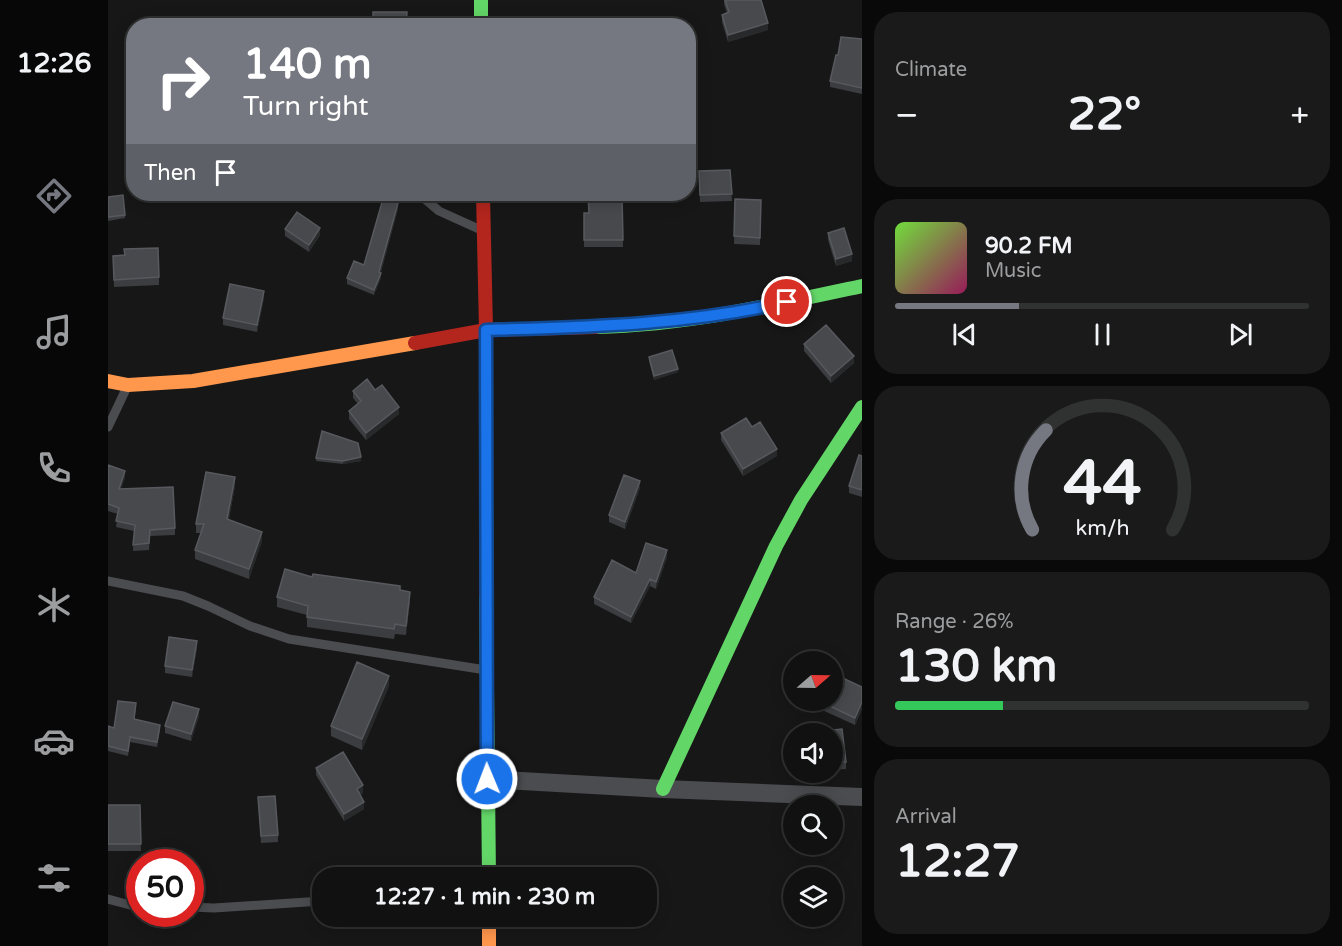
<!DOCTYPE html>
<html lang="en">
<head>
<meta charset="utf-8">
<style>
  :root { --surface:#111; --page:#1a1a1a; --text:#f1f3f6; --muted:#9c9d9f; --line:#303131; --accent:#757880 }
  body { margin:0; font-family:"Varela Round",sans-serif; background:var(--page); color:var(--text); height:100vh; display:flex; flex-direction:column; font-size:22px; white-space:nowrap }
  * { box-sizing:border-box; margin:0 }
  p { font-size:20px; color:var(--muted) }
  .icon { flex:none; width:33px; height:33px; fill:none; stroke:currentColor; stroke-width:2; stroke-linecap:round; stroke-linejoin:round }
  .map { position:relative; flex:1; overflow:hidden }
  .drawer { display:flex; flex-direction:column; gap:12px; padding:12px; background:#090909; width:480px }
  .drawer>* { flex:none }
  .top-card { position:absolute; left:18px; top:18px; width:570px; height:183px; border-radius:24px; box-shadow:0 3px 15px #0003,0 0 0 2px var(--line); background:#757880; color:#fff; overflow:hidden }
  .needle { width:39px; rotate:70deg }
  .tools { position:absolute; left:675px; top:651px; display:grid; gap:12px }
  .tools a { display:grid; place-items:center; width:60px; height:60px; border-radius:50%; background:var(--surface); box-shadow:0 3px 15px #0003,0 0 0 2px var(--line); font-size:30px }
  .speed { position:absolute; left:18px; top:849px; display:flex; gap:12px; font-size:30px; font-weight:700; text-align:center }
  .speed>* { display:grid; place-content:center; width:78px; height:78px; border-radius:50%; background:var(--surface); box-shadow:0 3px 15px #0003,0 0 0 2px var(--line); line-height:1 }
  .speed .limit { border:9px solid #d22; background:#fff; color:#111 }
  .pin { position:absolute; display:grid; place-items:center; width:51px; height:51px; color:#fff; margin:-26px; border:3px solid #fff; border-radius:50%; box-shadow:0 2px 6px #0007 }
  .me { position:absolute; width:66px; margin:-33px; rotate:359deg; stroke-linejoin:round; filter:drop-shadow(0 0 4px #0008) }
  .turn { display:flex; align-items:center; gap:21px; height:126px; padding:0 18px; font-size:27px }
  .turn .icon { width:78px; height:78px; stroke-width:2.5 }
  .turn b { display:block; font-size:42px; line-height:51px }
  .then { display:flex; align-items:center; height:57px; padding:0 18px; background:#0003; gap:12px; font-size:22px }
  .big { font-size:45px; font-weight:700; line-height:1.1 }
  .drawer .card { flex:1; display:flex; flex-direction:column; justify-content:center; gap:9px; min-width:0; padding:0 21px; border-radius:24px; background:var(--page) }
  .drawer .dial { align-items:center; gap:0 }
  .dial svg { height:156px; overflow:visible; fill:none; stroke:var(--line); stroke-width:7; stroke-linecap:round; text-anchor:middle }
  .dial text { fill:var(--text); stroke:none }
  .song { display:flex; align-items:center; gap:18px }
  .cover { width:72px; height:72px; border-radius:9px; background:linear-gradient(135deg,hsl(100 70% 55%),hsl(330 70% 35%)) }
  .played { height:6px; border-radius:3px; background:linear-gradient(90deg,var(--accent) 30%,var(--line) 30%) }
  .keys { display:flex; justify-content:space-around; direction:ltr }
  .heat { display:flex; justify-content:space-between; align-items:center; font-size:33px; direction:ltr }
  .charge { height:9px; border-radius:4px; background:linear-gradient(90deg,#34c759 26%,var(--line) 0) }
  .trip { position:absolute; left:204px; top:867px; width:345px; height:60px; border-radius:24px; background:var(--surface); box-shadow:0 3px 15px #0003,0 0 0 2px var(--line); font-weight:700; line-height:60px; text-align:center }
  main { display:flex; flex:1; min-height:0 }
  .tabs { display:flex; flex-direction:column; width:108px; justify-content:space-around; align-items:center; background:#070707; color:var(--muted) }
  .tabs .icon { width:42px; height:42px }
  .tabs .current { color:var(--accent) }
  .tabs b { font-size:27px; color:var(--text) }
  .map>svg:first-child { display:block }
</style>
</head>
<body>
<main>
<nav class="tabs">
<b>12:26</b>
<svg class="icon current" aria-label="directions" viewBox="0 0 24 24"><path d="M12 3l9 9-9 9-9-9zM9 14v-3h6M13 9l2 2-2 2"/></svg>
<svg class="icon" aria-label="music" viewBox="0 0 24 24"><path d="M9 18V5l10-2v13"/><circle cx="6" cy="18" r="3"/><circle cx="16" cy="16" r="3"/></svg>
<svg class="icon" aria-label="phone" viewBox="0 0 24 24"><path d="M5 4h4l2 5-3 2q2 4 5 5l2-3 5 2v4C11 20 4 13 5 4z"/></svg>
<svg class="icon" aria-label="climate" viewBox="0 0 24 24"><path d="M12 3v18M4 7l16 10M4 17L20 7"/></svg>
<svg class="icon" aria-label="car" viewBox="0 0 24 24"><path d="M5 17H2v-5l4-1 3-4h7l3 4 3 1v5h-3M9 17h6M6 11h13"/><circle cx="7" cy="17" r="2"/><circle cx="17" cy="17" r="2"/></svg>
<svg class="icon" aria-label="filters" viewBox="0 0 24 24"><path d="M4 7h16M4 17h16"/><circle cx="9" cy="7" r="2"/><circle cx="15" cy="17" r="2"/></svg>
</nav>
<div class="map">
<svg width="754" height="946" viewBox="0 0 754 946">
  <rect width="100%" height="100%" fill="#171717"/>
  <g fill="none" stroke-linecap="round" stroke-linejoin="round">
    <path stroke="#4b4c50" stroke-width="9" d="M311,194L331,211L373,230
      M0,427L19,387
      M0,581L75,596L100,606L142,626L181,639L378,670
      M0,899L22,905H32
      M82,907L106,908L214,901"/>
    <path stroke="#4b4c50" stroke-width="18" d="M379,779L555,789L754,797"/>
    <path stroke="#63d668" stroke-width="14" d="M373,0V26
      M488,327C578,325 666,305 754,286
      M378,594L381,878
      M555,789L668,546L693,500L754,407"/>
    <path stroke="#ff974d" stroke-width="14" d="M0,381L20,385L85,381L307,343
      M381,916V946"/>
    <path stroke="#b3261e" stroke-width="14" d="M375,194L378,330V594
      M307,343L378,330L488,327"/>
  </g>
  <path fill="#3c3d40" d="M616,0H647L660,30L620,42L614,22V15L619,13L616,4Z
    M754,39V94L722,87V81L730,55Z
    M622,170L624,201L592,202L591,171Z
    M419,194H445V197L419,199Z
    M480,194H523V202H514L515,247H476V213H481Z
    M0,197L17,215V218L0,221Z
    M627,199L653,200L652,245L626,244Z
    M290,209L273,272V278L266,295L239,284V278L256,265Z
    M177,229L212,235L201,252L177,236Z
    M720,233L744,261L728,266L720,240Z
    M16,249L51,277V285L6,287L5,256L16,255Z
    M156,298L149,332L115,325V318Z
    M696,344L746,363L723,383L696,351Z
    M541,357L570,372L546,380L541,361Z
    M267,390L291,414L258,440L241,419V411L250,404L245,398V391Z
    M644,427L669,456L635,476L613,440V433Z
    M754,456V497L741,493V486Z
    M208,458L253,461L235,464L208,461Z
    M0,465L17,477L13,489L67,528V535L42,536L41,550L25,551L26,531L8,527L10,514L0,511Z
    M127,486L121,519L154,541L141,579L87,559V550L93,533H88V524Z
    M532,488L517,529L501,522V515Z
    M559,557L548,589L542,586L523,623L486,604V597L528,573Z
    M204,577L292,590L302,601L298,635L287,634L286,639L199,627V615L169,607V597Z
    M89,648L84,677L57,673V666Z
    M281,686L254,750L223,736V726Z
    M754,687V709L747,725L701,704V700H724Z
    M28,708L26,719L52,730L49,747L22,742L20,756L0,751V726L6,728Z
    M91,716L83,741L57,733V726Z
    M724,734L738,762V769L724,770Z
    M208,768L255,793L252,795L256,809L236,821L208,775Z
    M150,797L170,835V842L153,843Z
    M0,805H32L33,851H0Z"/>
  <path fill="#28292a" d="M660,23V30L620,42V35Z
    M290,203V209L272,275L273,273V278L266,295V290Z
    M212,228V235L201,252V245Z
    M744,254V261L728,266V259Z
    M156,291V298L149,332V325Z
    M746,356V363L723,383V376Z
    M570,369V372L546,380V376Z
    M291,407V414L258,440V433Z
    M669,449V456L635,476V469Z
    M253,457V461L235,464V461Z
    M17,471V477L11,495V489Z
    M127,477V486L119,528V519Z
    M532,481V488L517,529V522Z
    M154,532V541L141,579V569Z
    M559,550V557L548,589V582Z
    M542,579V586L523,623V617Z
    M302,592V601L298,635V626Z
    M89,641V648L84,677V670Z
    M281,676V686L254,750V739Z
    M754,702V709L747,725V718Z
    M91,709V716L83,741V734Z
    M255,785V793L249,796V789Z
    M256,802V809L236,821V814Z"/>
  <path fill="#48494d" stroke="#57595e" stroke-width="1.5" d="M617,0H653L660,23L620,35L614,15L621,12Z
    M265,12H299L298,26H265Z
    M733,37L754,39V88L722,81L728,55H730Z
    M622,170L624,194L592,195L591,171Z
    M480,194H523V195H514L515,240H476V213H481Z
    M15,195L17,215L0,217V197Z
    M275,199L290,203L271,272L273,273L266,290L239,278L246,261L256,265Z
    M627,199L653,200L652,238L626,236Z
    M189,212L212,228L201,245L177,229Z
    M736,228L744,254L728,259L720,233Z
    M50,248L51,277L6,280L5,256L17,255L16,249Z
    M122,284L156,291L149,325L115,318Z
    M718,325L746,356L723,376L696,344Z
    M564,350L570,369L546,376L541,357Z
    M259,379L267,390L274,385L291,407L258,433L241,411L253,401L245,391Z
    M638,418L644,427L652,422L669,449L635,469L613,433Z
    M214,431L250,443L253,457L235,461L208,458Z
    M751,455L754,456V490L741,486Z
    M0,465L17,471L11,489L65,487L67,528L42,530L41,543L25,545L27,525L8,521L11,508L0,504Z
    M98,472L127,477L119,519L154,532L141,569L87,550L96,524H88Z
    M516,475L532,481L517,522L501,515Z
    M538,543L559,550L548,582L542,579L523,617L486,597L504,560L528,573Z
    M177,569L204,577L205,574L292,586V590L302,592L298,626L287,624L286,629L199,617L200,606L169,597Z
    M61,637L89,641L84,670L57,666Z
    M249,662L281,676L254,739L223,726Z
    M724,673L754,687V702L747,718L709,700H724Z
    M10,701L28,703L26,719L52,725L49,742L22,737L20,751L0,746V726L6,728Z
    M65,702L91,709L83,734L57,726Z
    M734,729L738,762L724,763V734H706V732Z
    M235,752L255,785L249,789L256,802L236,814L208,768Z
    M167,796L170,835L153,836L150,797Z
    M0,805H32L33,844H0Z"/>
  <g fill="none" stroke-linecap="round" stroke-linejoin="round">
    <g stroke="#114b97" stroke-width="15">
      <path id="route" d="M379,779L378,330C479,327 580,325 679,302"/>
    </g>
    <use href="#route" stroke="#1a73e8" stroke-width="10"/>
  </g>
</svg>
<div class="tools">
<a><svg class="needle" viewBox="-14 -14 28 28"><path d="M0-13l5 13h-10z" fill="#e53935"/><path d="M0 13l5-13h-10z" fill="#9c9d9f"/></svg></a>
<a><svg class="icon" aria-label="sound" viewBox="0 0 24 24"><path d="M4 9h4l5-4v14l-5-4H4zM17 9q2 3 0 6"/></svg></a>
<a><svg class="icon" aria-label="search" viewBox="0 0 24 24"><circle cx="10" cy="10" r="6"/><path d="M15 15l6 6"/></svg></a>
<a><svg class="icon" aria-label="layers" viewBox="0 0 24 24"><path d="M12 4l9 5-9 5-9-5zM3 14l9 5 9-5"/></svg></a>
</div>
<div class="speed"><div class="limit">50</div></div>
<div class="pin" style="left:679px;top:302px;background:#d93025"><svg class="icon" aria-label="arrive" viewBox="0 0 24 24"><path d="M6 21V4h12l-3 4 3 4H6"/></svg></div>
<svg class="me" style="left:379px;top:779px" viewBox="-20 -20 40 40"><circle r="17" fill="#1a73e8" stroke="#fff" stroke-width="3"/><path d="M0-11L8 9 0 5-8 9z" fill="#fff"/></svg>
<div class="trip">12:27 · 1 min · 230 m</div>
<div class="top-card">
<div class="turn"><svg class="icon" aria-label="right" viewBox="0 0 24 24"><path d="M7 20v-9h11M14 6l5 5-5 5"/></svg><div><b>140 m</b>Turn right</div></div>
<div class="then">Then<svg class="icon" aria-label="arrive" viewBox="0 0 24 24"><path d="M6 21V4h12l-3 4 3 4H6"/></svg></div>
</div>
</div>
<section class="drawer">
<div class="card"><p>Climate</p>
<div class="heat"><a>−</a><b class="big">22°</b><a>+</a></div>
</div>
<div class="card">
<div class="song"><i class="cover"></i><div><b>90.2 FM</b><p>Music</p></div></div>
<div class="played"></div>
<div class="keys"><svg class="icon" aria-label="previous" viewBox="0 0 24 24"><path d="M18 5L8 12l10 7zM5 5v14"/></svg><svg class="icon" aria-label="pause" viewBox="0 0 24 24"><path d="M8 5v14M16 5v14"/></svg><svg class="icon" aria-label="next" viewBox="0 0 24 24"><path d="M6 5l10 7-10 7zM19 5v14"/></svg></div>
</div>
<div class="card dial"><svg viewBox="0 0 100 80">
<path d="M14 69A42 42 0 1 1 86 69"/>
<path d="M14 69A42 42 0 0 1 21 18" stroke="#757880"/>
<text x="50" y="56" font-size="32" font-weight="700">44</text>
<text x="50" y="72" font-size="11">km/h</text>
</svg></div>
<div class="card"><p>Range · 26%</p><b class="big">130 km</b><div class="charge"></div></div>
<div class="card"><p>Arrival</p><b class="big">12:27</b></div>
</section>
</main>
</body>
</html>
